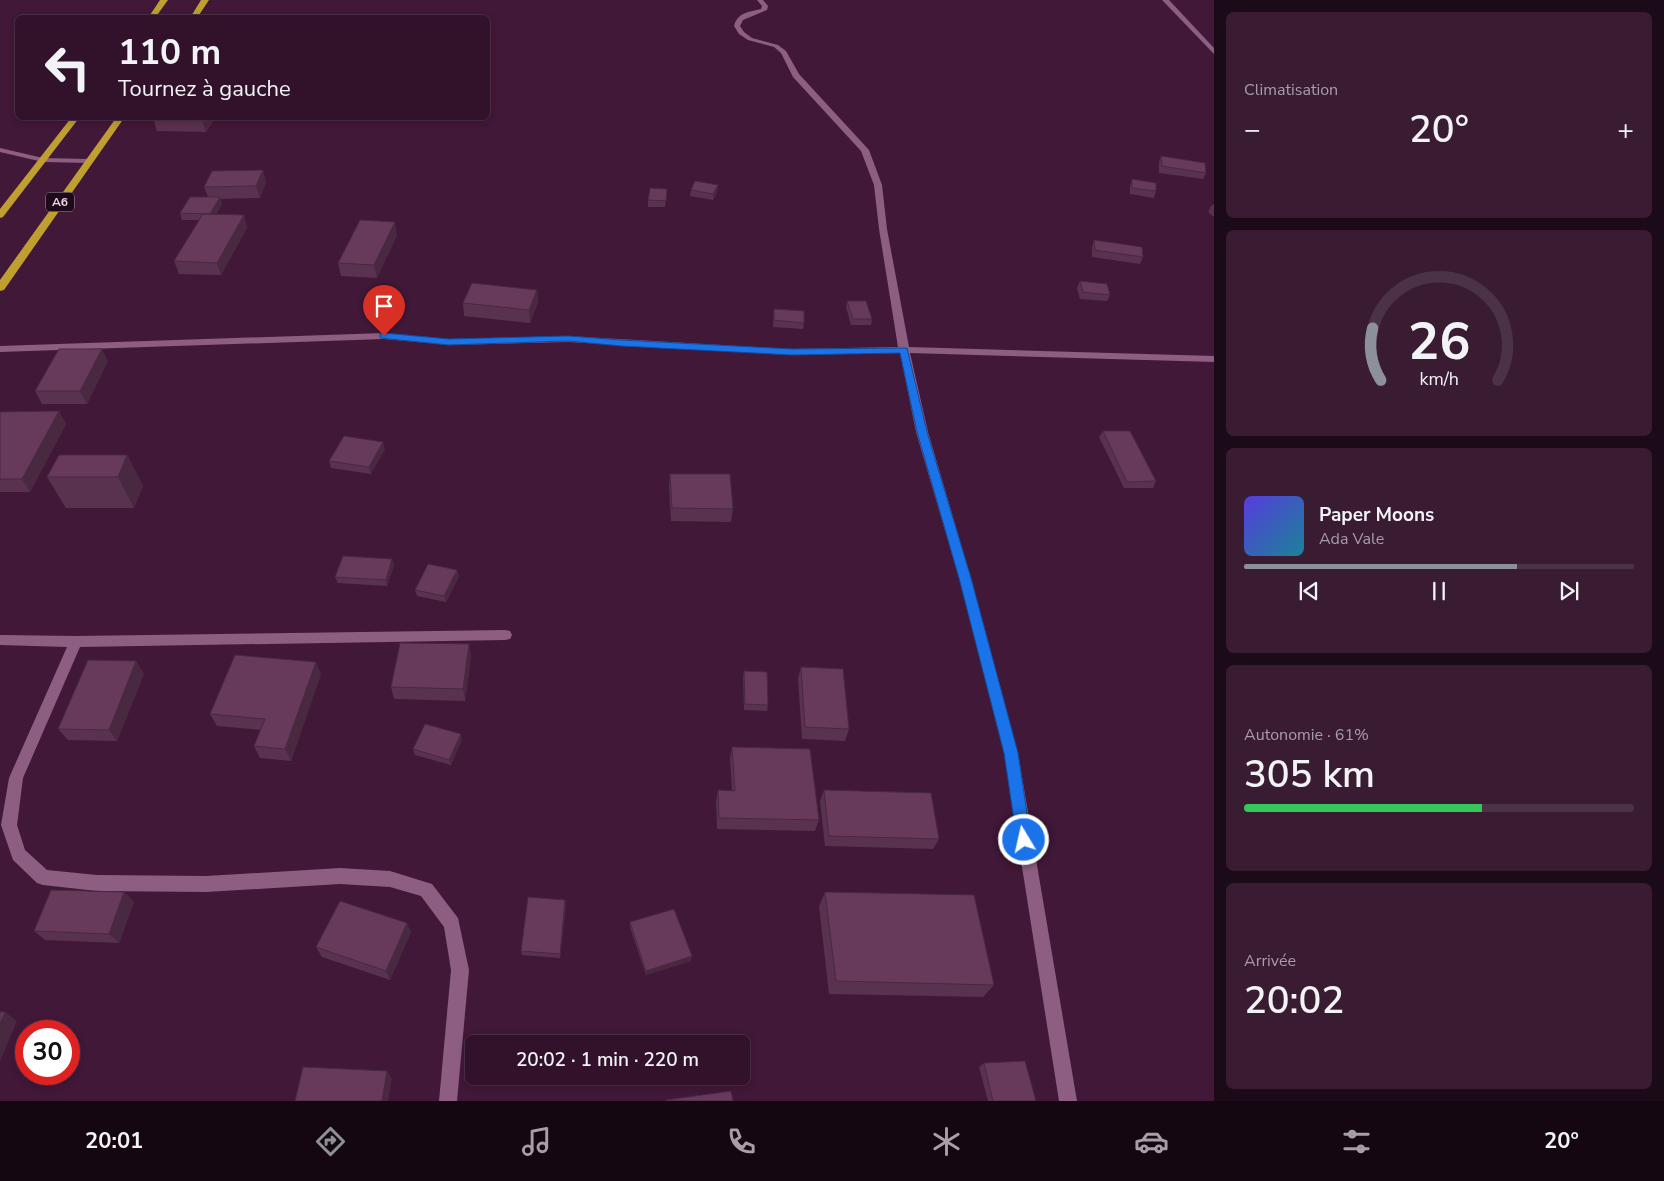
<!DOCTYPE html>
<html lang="fr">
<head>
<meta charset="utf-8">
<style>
  :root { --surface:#31122a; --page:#391b32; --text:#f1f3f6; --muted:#a89ea8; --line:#4c3247; --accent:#8c9099 }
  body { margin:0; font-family:"Nunito Sans",sans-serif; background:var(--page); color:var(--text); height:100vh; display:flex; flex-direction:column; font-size:19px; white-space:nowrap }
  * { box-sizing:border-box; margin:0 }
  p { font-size:16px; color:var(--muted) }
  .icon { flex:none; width:28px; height:28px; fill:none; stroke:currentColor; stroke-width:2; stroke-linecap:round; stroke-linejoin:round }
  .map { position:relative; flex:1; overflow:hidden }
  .side { display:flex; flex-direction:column; gap:12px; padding:12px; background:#1b0a17; width:450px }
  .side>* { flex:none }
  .banner { position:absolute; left:15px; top:15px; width:475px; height:105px; border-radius:8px; box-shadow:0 2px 8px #0003,0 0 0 1px var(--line); background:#31122a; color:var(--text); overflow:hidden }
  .speed { position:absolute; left:15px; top:1020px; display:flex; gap:10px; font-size:25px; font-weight:700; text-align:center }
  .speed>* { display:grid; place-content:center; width:65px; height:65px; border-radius:50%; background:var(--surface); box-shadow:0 2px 8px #0003,0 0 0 1px var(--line); line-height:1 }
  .speed .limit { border:8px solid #d22; background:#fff; color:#111 }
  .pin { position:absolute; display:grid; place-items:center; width:42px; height:42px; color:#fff; margin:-51px -21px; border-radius:50% 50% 50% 0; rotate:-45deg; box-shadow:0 0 5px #0007 }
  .pin .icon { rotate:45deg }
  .me { position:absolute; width:55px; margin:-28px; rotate:351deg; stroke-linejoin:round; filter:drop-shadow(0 0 4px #0008) }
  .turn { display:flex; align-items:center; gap:18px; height:105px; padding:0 20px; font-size:22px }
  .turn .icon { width:65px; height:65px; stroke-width:2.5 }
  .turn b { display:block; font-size:35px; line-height:42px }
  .big { font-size:38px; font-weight:600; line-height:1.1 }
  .side .card { flex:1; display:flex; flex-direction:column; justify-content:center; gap:8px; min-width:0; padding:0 18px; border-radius:8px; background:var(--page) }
  .side .dial { align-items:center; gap:0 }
  .dial svg { height:130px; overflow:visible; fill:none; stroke:var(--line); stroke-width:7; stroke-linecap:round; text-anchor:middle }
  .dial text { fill:var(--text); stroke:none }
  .song { display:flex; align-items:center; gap:15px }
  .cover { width:60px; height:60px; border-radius:8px; background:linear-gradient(135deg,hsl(250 70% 55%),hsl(190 70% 35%)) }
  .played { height:5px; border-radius:2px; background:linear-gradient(90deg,var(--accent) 70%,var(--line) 70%) }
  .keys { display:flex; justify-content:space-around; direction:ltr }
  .heat { display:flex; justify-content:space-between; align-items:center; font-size:28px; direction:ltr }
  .charge { height:8px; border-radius:4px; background:linear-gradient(90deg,#34c759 61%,var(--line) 0) }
  .trip { position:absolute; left:465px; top:1035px; width:285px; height:50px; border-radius:8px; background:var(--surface); box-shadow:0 2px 8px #0003,0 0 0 1px var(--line); font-weight:600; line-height:50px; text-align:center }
  .tab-bar { display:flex; height:80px; justify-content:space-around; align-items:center; background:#140711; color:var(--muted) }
  .tab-bar .icon { width:35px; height:35px }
  .tab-bar .active { color:var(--accent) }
  .tab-bar b { font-size:22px; color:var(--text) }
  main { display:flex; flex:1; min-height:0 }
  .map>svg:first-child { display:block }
</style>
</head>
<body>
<main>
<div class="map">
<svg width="1214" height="1101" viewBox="0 0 1214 1101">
  <rect width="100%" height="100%" fill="#411838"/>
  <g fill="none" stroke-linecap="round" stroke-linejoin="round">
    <path fill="#8d5e81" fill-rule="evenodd" d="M757,0H763L768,6L767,10L743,20L740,26L744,32L752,38L778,45L786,51L799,74L869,150L882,185L887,229L909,347L1214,356V362L910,353L928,432L971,578L1018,753L1077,1101H1059L1004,753L959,578L916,432L900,353L792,355L568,342L449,345L384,339L0,352V346L384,333L449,339L568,336L792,349L898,347L879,229L874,185L861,151L793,77L781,53L774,47L748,40L739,34L734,26C738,12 749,12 761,9L762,6Z
      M1162,0H1169L1214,48V54Z
      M0,148L43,158L89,159L93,161L89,163L43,162L0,152Z
      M505,630L510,631L512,635L510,639L505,640L80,647L23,778L17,825L25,850L47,870L97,875L206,876L340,868L390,871L432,884L458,918L469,970L457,1101H439L451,970L444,927L421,896L390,887L340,884L206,892L97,891L43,885L37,883L13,860L1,825L9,778L67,647L0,645V635L76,636Z"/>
    <path fill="#be9f30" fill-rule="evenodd" d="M160,0H168L155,18H148Z
      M201,0H209L197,18H190Z
      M71,118H79L3,217L0,218V209Z
      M116,118H124L4,290L0,291V280Z"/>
  </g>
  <path fill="#59324f" d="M215,118L206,132L157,131L153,119Z
    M1161,156L1206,173L1203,179L1159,173V162Z
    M263,170L266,182L260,198L220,199L222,204L216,214L244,215L247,228L221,275L179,274L174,261L200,220H182L180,213L208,197L204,187Z
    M1132,179L1156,191L1154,198L1130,194V186Z
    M718,185L717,192L713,200L690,196L691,190Z
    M667,189L665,207H648V200Z
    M1214,204V217L1208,212L1211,206Z
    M397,235L377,278L341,276L338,263Z
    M1094,240L1143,257L1140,264L1092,257V247Z
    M1080,281L1110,295L1107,301L1080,299L1077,288Z
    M537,290L538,302L530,323L464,316L463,303Z
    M847,301L872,319L871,325H851L846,307Z
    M774,309L804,323L803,329L773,327Z
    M108,361L87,404H42L35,391Z
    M59,411L66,424L30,492H0V412Z
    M1103,431L1156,481L1153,488H1124L1099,437Z
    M385,449L371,474L331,468L329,461Z
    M127,455L143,486L134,508H66L47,477Z
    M670,474L733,509L731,522L671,521L669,487Z
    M392,559L394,565L387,586L338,583L335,577Z
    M457,570L459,576L446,602L417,596L415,590Z
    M469,644L471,657L465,701L394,699L391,687Z
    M136,661L144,674L117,741L68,740L58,729Z
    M801,667L849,729L845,741L802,739L798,679Z
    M744,671L768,705L767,711L744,710L743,677Z
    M321,674L291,761L260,758L254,746L261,730L217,726L210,714Z
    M462,740L451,765L415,755L413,749Z
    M732,747L819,820L815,831L717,829L716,801L718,790L732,791L730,758Z
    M824,790L939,839L933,849L825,846L820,801Z
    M124,892L134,902L119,943L45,940L34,931Z
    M825,892L994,985L983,997L829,994L819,906Z
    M566,905L560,958L522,955L521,951Z
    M630,922L691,961L646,975L630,927Z
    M411,932L390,980L322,957L316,947Z
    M984,1063L1036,1101H988L979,1067Z"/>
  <path fill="#482940" d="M204,118H215L206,132L202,120Z
    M263,170L266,182L260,198L256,186Z
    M718,185L717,192L713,200V194Z
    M220,197L222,204L212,220L210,214Z
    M244,215L247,228L221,275L217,263Z
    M395,222L397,235L377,278L374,265Z
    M537,290L538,302L530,323L529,310Z
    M102,349L108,361L87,404L80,391Z
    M59,411L66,424L30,492L22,479Z
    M383,442L385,449L371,474L369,467Z
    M127,455L143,486L134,508L118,477Z
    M392,559L394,565L387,586L386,580Z
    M457,570L459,576L446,602L444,596Z
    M469,644L471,657L465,701L463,689Z
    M136,661L144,674L117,741L109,730Z
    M316,662L321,674L291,761L285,749Z
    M461,734L462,740L451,765L449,760Z
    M124,892L134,902L119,943L109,934Z
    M565,900L566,905L560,958V954Z
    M407,923L411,932L390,980L386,971Z
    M692,956L691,961L646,975V971Z
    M5,1012L17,1021L0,1061V1024Z
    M387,1071L392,1079L388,1101H382Z"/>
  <path fill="#673a5c" stroke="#482940" d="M154,118H204L202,120L153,119Z
    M1161,156L1205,163L1206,173L1162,166Z
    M263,170L256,186L204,187L212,171Z
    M1132,179L1156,183V191L1132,188Z
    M695,181L718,185L713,194L691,190Z
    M650,188L667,189L666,201L648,200Z
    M190,197H220L210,214L180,213Z
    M203,214L244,215L217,263L174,261Z
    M360,220L395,222L374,265L338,263Z
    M1094,240L1142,247L1143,257L1095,250Z
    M1080,281L1107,284L1110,295L1083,292Z
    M472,283L537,290L529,310L463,303Z
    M847,301H866L872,319H853Z
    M774,309L804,311V323L774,320Z
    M59,349H102L80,391H35Z
    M59,411L22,479H0V412Z
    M1103,431H1130L1156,481L1127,482Z
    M344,436L383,442L369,467L329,461Z
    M59,455H127L118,477H47Z
    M670,474H730L733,509L672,508Z
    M343,556L392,559L386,580L335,577Z
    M428,564L457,570L444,596L415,590Z
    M400,643L469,644L463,689L391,687Z
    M235,655L316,662L285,749L254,746L265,719L210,714Z
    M88,660L136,661L109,730L58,729Z
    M801,667L843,669L849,729L805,727Z
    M744,671L767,672L768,705L745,704Z
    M425,724L461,734L449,760L413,749Z
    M732,747L810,749L819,820L719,818L718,790L735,791Z
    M824,790L931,793L939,839L829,836Z
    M51,890L124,892L109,934L34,931Z
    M825,892L974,895L994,985L836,981Z
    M528,897L565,900L560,954L521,951Z
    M340,901L407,923L386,971L316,947Z
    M674,909L692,956L646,971L630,922Z
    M0,1012H5L0,1024Z
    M1025,1061L1036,1101H993L984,1063Z
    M303,1067L387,1071L382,1101H295Z
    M731,1091L733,1101H667L666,1100Z"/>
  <path fill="#1a73e8" stroke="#114b97" d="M384,333L449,339L568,336L621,340L792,349L907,348L927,432L971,578L1018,753L1031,840L1029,845L1024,847L1019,845L1017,840L1004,753L959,578L917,432L900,353L792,355L621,346L568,341L449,345L380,338V334Z"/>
  <g text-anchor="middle" stroke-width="4" stroke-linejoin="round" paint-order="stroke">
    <rect fill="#1d0b19" stroke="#b198aa" stroke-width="1" x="46" y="192.5" width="28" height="19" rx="4"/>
    <g font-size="12" font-weight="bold" fill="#f0d5e8">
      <text x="60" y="206">A6</text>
    </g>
  </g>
</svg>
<div class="speed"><div class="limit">30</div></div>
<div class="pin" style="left:384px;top:336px;background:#d93025"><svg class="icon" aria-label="arrive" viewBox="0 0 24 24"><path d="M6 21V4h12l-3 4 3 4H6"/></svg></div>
<svg class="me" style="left:1024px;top:840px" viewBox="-20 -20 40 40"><circle r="17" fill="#1a73e8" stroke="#fff" stroke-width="3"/><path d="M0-11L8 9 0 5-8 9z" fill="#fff"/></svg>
<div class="trip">20:02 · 1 min · 220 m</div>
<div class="banner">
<div class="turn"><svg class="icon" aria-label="left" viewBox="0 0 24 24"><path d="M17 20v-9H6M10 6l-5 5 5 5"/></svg><div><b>110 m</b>Tournez à gauche</div></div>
</div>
</div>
<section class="side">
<div class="card"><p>Climatisation</p>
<div class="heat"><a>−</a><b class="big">20°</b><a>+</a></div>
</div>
<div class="card dial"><svg viewBox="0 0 100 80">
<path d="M14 69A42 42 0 1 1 86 69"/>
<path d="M14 69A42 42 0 0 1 9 37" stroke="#8c9099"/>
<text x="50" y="56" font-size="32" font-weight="700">26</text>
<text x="50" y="72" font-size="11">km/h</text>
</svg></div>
<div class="card">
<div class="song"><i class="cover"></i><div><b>Paper Moons</b><p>Ada Vale</p></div></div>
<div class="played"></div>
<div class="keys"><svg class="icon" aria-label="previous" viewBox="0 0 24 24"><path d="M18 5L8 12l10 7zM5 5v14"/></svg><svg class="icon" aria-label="pause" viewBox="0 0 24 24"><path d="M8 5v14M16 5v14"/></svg><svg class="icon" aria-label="next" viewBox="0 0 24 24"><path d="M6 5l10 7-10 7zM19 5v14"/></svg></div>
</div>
<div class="card"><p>Autonomie · 61%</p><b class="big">305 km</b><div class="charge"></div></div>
<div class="card"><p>Arrivée</p><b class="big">20:02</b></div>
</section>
</main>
<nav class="tab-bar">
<b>20:01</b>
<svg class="icon active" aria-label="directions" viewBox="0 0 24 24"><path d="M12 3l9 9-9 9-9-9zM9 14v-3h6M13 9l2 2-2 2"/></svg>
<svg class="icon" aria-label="music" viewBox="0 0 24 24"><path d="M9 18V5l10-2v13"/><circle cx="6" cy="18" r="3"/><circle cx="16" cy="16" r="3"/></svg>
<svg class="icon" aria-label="phone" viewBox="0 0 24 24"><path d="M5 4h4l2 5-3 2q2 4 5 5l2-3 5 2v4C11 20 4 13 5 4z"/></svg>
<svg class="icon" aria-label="climate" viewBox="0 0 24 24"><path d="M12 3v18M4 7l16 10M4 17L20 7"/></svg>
<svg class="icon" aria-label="car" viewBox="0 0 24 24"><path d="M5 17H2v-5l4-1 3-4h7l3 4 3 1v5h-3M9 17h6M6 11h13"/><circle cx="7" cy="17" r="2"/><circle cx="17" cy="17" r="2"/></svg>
<svg class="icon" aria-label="filters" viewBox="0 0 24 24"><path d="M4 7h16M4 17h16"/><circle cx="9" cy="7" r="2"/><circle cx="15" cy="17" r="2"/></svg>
<b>20°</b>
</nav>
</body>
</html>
